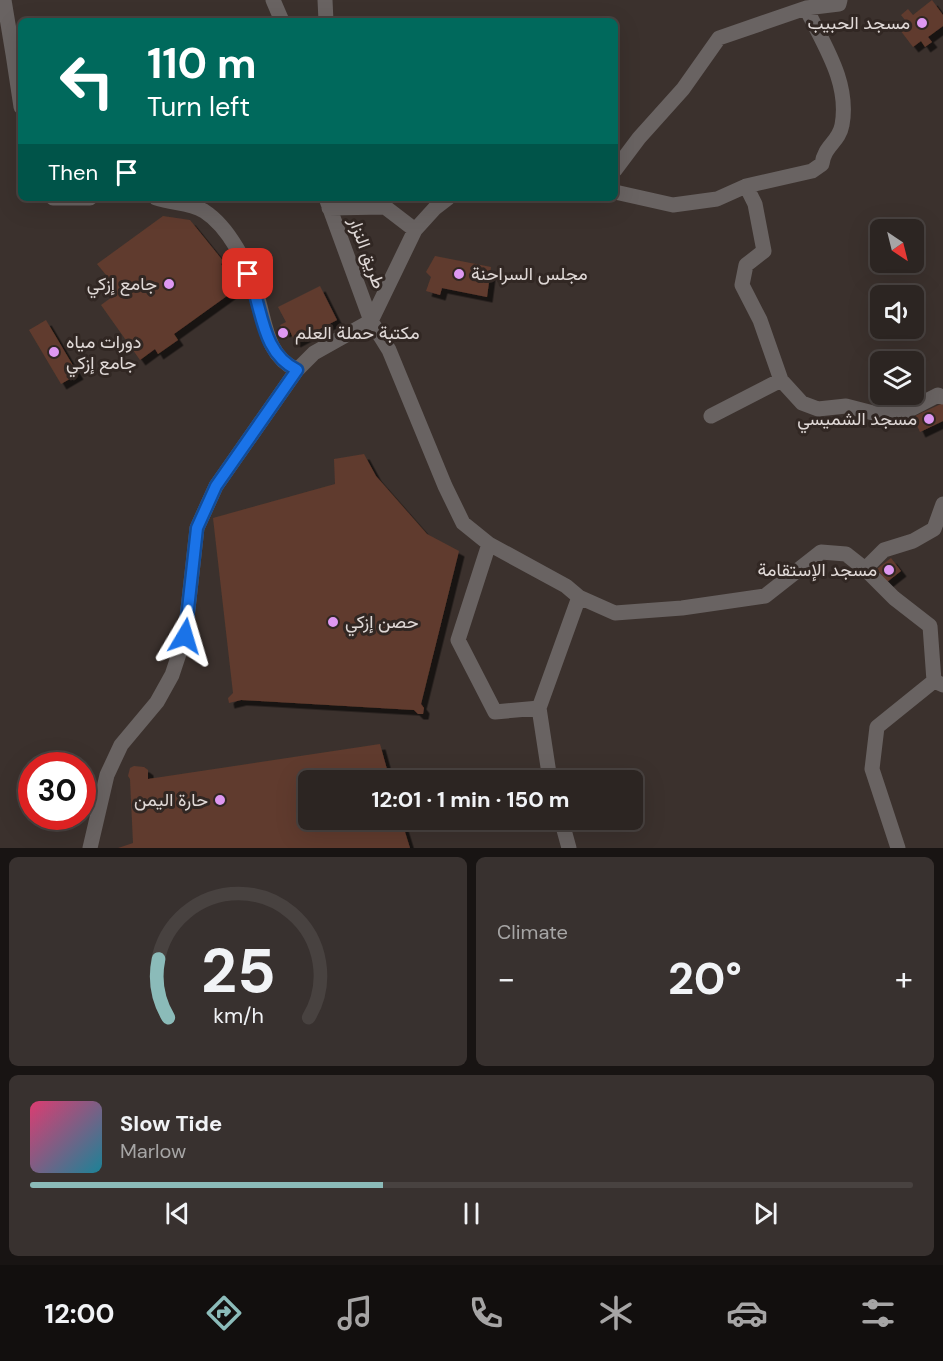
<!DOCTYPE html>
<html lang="en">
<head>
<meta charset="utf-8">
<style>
  :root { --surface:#2c2522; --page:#38312f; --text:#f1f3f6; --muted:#a6a5a5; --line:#484240; --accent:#8bbbb9 }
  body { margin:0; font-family:"DM Sans",Vazirmatn,sans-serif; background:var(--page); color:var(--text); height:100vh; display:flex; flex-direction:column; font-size:22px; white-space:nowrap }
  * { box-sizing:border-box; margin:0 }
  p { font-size:20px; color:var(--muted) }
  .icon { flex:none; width:33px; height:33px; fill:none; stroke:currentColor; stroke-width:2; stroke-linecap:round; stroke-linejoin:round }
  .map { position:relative; height:848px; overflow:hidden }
  .panel { display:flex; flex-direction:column; gap:9px; padding:9px; background:#181413; flex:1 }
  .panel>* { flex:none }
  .guide { position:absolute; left:18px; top:18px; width:600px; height:183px; border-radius:9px; box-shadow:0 6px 24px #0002,0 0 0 2px var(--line); background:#00695c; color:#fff; overflow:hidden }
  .needle { width:39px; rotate:145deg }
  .buttons { position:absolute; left:870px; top:219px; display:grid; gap:12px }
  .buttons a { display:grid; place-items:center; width:54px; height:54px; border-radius:9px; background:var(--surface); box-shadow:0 6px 24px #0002,0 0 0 2px var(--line); font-size:30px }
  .speed { position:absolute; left:18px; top:752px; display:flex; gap:12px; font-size:30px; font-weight:700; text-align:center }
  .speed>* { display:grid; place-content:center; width:78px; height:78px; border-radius:50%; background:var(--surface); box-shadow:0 6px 24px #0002,0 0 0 2px var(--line); line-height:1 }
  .speed .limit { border:9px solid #d22; background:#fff; color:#111 }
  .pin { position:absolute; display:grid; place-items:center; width:51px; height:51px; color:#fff; margin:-26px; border-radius:12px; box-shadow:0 3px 9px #0006 }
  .me { position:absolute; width:66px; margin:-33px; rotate:7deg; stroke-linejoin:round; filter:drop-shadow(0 0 4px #0008) }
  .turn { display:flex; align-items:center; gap:21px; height:126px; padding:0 30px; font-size:27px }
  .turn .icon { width:78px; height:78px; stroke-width:2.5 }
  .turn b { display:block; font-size:42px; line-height:51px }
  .then { display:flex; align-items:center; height:57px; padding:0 30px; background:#0003; gap:12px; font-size:22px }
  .big { font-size:45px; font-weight:700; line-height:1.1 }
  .panel .tile { flex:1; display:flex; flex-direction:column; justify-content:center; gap:9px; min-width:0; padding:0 21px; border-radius:9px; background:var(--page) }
  .panel .dial { align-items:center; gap:0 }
  .dial svg { height:156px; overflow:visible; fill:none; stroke:var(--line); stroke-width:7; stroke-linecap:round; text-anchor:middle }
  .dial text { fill:var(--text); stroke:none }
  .song { display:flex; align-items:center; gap:18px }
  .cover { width:72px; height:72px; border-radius:9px; background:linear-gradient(135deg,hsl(340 70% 55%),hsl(190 70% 35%)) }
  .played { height:6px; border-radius:3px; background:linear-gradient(90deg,var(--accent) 40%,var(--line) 40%) }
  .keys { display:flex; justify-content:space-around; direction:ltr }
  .heat { display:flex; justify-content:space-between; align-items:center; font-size:33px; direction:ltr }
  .panel .tiles { flex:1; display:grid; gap:9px; grid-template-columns:1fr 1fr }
  .tile:last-child { grid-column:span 2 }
  .trip { position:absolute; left:298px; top:770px; width:345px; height:60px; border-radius:9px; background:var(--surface); box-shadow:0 6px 24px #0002,0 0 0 2px var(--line); font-weight:700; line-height:60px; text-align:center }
  .tabs { display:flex; height:96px; justify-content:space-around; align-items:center; background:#120f0e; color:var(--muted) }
  .tabs .icon { width:42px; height:42px }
  .tabs .active { color:var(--accent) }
  .tabs b { font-size:27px; color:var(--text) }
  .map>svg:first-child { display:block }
</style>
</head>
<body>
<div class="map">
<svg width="943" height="848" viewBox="0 0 943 848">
  <defs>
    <filter id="shadow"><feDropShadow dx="5.5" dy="5.5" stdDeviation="0" flood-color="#0009"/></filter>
  </defs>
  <rect width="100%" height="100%" fill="#3b312d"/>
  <path fill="#603b2d" filter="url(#shadow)" d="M932,0L943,15V26L928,37L932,42L925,47L921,41L913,47L897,26L905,20L901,15L908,9L913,15Z
    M163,216L190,220L224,262L221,264L238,288L174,334L178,340L158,354L155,349L140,360L101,305L112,297L99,279L106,275L97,264Z
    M435,256L491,267L487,297L442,288L440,295L426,291L431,277L426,272Z
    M320,286L337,320L295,342L289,329L284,332L280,325L286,322L278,307Z
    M46,320L78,374L61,384L29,330Z
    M943,403V421L920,432L913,417Z
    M364,454L376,476L427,534L459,551L421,704L424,708L423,714H418L414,710L241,700L229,703L228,698L233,693L213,518L335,484L334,459Z
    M891,558L901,571L887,582L877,569Z
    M380,744L390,780H309V819H401L410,848H118L133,843L130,779L128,776L130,768L134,766L144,767L148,770V779Z"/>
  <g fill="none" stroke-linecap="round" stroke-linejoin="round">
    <path stroke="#696362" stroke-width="15" d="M4,0L13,54
      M273,0L282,21
      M325,0L326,21
      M21,53L13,54L21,107
      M615,170L639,138L683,89L719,38L806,8L839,4L840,0
      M746,186L755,204L764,251L746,265L742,285L760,320L781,380
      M615,192L673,205L717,199L746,186L812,171L822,164C824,146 839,142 842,125C850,82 823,44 806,8
      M53,198H90
      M156,198C173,204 189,202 204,211C229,227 248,265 256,292C266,322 265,355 297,370
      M326,198L371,321L389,350L445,486L463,523L489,544L566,586L579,597L615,613L682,608L765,596L821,552L846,554L865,569L894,598L930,626L934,681L943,685
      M329,208L385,207L415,230
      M711,416L781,380L802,403L818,409L846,406L877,414L905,412L938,395L943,397
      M489,544L458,640L495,712L539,708L550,780
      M865,569L884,550L913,541L934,529L943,504
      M539,708L579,597
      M561,819L569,848
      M90,848L107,775L121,745L157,702L172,675L185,636L197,528L216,486L297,370L314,353L371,321L415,230L435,208L448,198
      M898,848L872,769L877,727L934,681"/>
  </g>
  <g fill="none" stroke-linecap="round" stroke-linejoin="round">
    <g stroke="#114b97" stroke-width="15">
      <path id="route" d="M185,636L197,528L216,486L297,370C260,352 263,307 248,274"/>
    </g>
    <use href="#route" stroke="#1a73e8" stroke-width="10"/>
  </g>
  <g fill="#de98f2" stroke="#312723" stroke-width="2">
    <circle cx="922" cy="23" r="6"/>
    <circle cx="459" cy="274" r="6"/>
    <circle cx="169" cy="284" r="6"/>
    <circle cx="283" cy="333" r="6"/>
    <circle cx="54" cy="352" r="6"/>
    <circle cx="929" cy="419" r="6"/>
    <circle cx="889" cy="570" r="6"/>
    <circle cx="333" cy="622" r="6"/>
    <circle cx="220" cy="800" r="6"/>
  </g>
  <g text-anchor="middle" stroke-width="6" stroke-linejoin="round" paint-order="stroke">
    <g font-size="18" fill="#e0d9d7" stroke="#312723" text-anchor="end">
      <text x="910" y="29">مسجد الحبيب</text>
      <text x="471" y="280" text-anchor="start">مجلس السراحنة</text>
      <text x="157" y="290">جامع إزكي</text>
      <text x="295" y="339" text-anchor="start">مكتبة حملة العلم</text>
      <text x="66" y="348" text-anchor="start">دورات مياه<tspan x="66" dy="21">جامع إزكي</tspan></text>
      <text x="917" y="425">مسجد الشميسي</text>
      <text x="877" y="576">مسجد الإستقامة</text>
      <text x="345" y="628" text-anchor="start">حصن إزكي</text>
      <text x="208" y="806">حارة اليمن</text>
    </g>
    <g font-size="18" fill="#e0d9d7" stroke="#312723">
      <text transform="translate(367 253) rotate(70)" y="6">طريق النزار</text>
    </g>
  </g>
</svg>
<div class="buttons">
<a><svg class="needle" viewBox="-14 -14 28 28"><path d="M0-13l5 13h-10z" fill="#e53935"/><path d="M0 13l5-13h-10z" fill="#a6a5a5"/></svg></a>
<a><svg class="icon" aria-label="sound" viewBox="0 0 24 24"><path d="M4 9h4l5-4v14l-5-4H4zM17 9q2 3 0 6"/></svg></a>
<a><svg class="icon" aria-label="layers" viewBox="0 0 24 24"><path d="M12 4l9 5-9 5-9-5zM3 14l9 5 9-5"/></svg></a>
</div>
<div class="speed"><div class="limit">30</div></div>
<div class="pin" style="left:248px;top:274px;background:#d93025"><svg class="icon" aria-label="arrive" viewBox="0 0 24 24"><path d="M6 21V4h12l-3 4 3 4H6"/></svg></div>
<svg class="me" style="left:185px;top:636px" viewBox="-20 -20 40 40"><path d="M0-17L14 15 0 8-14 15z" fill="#1a73e8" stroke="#fff" stroke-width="4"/></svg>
<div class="trip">12:01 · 1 min · 150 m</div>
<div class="guide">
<div class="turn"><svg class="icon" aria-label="left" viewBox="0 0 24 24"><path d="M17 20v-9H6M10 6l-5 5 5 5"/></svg><div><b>110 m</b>Turn left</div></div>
<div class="then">Then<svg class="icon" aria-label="arrive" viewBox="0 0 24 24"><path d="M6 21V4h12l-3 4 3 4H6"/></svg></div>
</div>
</div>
<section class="panel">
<div class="tiles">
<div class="tile dial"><svg viewBox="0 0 100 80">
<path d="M14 69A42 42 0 1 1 86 69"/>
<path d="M14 69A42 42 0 0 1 9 39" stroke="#8bbbb9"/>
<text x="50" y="56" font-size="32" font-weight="700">25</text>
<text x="50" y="72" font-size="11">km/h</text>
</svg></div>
<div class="tile"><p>Climate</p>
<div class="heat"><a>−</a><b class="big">20°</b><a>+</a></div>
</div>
<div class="tile">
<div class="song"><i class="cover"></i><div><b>Slow Tide</b><p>Marlow</p></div></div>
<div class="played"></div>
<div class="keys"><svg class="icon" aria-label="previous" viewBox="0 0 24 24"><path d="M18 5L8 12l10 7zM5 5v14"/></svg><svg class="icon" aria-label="pause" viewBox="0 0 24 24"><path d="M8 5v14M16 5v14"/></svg><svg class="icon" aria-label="next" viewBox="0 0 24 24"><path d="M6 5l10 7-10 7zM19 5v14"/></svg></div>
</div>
</div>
</section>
<nav class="tabs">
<b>12:00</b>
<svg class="icon active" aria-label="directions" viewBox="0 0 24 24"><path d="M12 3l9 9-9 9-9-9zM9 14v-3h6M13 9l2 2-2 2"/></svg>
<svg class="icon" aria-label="music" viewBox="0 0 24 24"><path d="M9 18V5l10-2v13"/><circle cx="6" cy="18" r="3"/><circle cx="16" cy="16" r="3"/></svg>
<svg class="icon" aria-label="phone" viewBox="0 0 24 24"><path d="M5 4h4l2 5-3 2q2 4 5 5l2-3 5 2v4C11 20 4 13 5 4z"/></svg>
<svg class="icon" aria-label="climate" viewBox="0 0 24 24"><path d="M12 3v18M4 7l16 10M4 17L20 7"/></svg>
<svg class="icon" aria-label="car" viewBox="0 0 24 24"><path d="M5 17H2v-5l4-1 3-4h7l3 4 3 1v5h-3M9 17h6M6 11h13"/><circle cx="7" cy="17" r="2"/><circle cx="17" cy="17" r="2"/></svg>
<svg class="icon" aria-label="filters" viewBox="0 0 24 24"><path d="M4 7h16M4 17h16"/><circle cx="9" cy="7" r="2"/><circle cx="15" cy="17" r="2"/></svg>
</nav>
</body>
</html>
